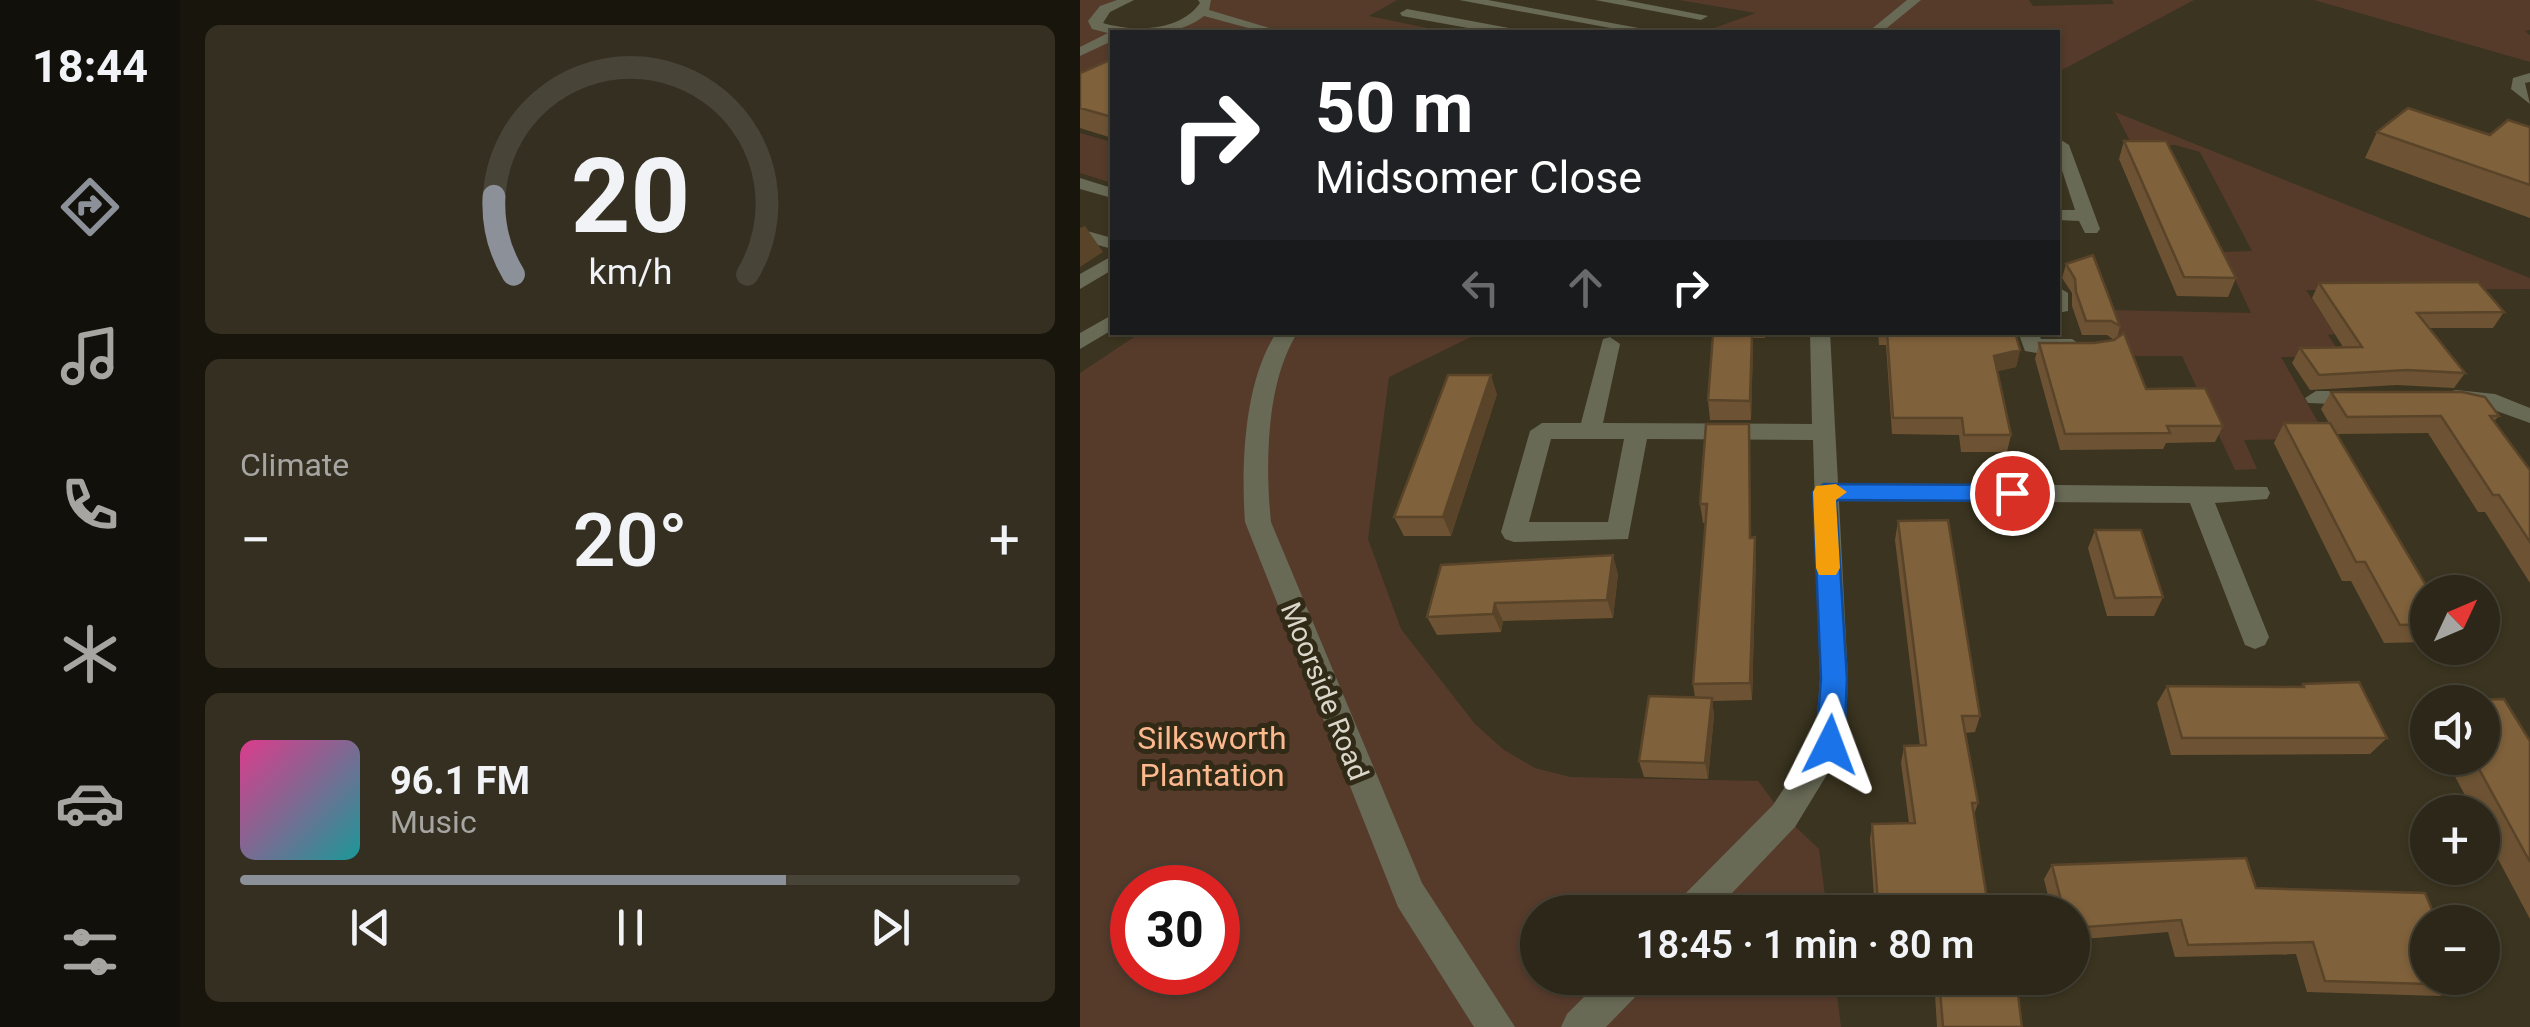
<!DOCTYPE html>
<html lang="en">
<head>
<meta charset="utf-8">
<style>
  :root { --surface:#2c2718; --page:#342f21; --text:#f1f3f6; --muted:#a6a5a2; --line:#484437; --accent:#8c9099 }
  body { margin:0; font-family:Roboto,sans-serif; background:var(--page); color:var(--text); height:100vh; display:flex; flex-direction:column; font-size:38px; white-space:nowrap }
  * { box-sizing:border-box; margin:0 }
  p { font-size:32px; color:var(--muted) }
  .icon { flex:none; width:55px; height:55px; fill:none; stroke:currentColor; stroke-width:2; stroke-linecap:round; stroke-linejoin:round }
  .map { position:relative; flex:1; overflow:hidden }
  .drawer { display:flex; flex-direction:column; gap:25px; padding:25px; background:#18150d; width:900px }
  .drawer>* { flex:none }
  .top-card { position:absolute; left:30px; top:30px; width:950px; height:305px; border-radius:0px; box-shadow:0 2px 8px #0004,0 0 0 2px var(--line); background:#202124; color:#fff; overflow:hidden }
  .needle { width:65px; rotate:46deg }
  .tools { position:absolute; left:1330px; top:575px; display:grid; gap:20px }
  .tools a { display:grid; place-items:center; width:90px; height:90px; border-radius:50%; background:var(--surface); box-shadow:0 2px 8px #0004,0 0 0 2px var(--line); font-size:50px }
  .speed { position:absolute; left:30px; top:865px; display:flex; gap:20px; font-size:50px; font-weight:700; text-align:center }
  .speed>* { display:grid; place-content:center; width:130px; height:130px; border-radius:50%; background:var(--surface); box-shadow:0 2px 8px #0004,0 0 0 2px var(--line); line-height:1 }
  .speed .limit { border:15px solid #d22; background:#fff; color:#111 }
  .pin { position:absolute; display:grid; place-items:center; width:85px; height:85px; color:#fff; margin:-42px; border:5px solid #fff; border-radius:50%; box-shadow:0 2px 10px #0007 }
  .me { position:absolute; width:110px; margin:-55px; rotate:3deg; stroke-linejoin:round; filter:drop-shadow(0 0 8px #0008) }
  .turn { display:flex; align-items:center; gap:35px; height:210px; padding:0 40px; font-size:45px }
  .turn .icon { width:130px; height:130px; stroke-width:2.5 }
  .turn b { display:block; font-size:70px; line-height:85px }
  .lanes { display:flex; align-items:center; height:95px; padding:0 40px; background:#0003; justify-content:center; gap:50px; direction:ltr }
  .lanes .off { opacity:.35 }
  .big { font-size:75px; font-weight:600; line-height:1.1 }
  .drawer .card { flex:1; display:flex; flex-direction:column; justify-content:center; gap:15px; min-width:0; padding:0 35px; border-radius:15px; background:var(--page) }
  .drawer .dial { align-items:center; gap:0 }
  .dial svg { height:260px; overflow:visible; fill:none; stroke:var(--line); stroke-width:7; stroke-linecap:round; text-anchor:middle }
  .dial text { fill:var(--text); stroke:none }
  .song { display:flex; align-items:center; gap:30px }
  .cover { width:120px; height:120px; border-radius:15px; background:linear-gradient(135deg,hsl(330 70% 55%),hsl(180 70% 35%)) }
  .played { height:10px; border-radius:5px; background:linear-gradient(90deg,var(--accent) 70%,var(--line) 70%) }
  .keys { display:flex; justify-content:space-around; direction:ltr }
  .heat { display:flex; justify-content:space-between; align-items:center; font-size:55px; direction:ltr }
  .trip { position:absolute; left:440px; top:895px; width:570px; height:100px; border-radius:50px; background:var(--surface); box-shadow:0 2px 8px #0004,0 0 0 2px var(--line); font-weight:600; line-height:100px; text-align:center }
  main { display:flex; flex:1; min-height:0 }
  .menu { display:flex; flex-direction:column; width:180px; justify-content:space-around; align-items:center; background:#12100a; color:var(--muted) }
  .menu .icon { width:70px; height:70px }
  .menu .selected { color:var(--accent) }
  .menu b { font-size:45px; color:var(--text) }
  .map>svg:first-child { display:block }
</style>
</head>
<body>
<main>
<nav class="menu">
<b>18:44</b>
<svg class="icon selected" aria-label="directions" viewBox="0 0 24 24"><path d="M12 3l9 9-9 9-9-9zM9 14v-3h6M13 9l2 2-2 2"/></svg>
<svg class="icon" aria-label="music" viewBox="0 0 24 24"><path d="M9 18V5l10-2v13"/><circle cx="6" cy="18" r="3"/><circle cx="16" cy="16" r="3"/></svg>
<svg class="icon" aria-label="phone" viewBox="0 0 24 24"><path d="M5 4h4l2 5-3 2q2 4 5 5l2-3 5 2v4C11 20 4 13 5 4z"/></svg>
<svg class="icon" aria-label="climate" viewBox="0 0 24 24"><path d="M12 3v18M4 7l16 10M4 17L20 7"/></svg>
<svg class="icon" aria-label="car" viewBox="0 0 24 24"><path d="M5 17H2v-5l4-1 3-4h7l3 4 3 1v5h-3M9 17h6M6 11h13"/><circle cx="7" cy="17" r="2"/><circle cx="17" cy="17" r="2"/></svg>
<svg class="icon" aria-label="filters" viewBox="0 0 24 24"><path d="M4 7h16M4 17h16"/><circle cx="9" cy="7" r="2"/><circle cx="15" cy="17" r="2"/></svg>
</nav>
<section class="drawer">
<div class="card dial"><svg viewBox="0 0 100 80">
<path d="M14 69A42 42 0 1 1 86 69"/>
<path d="M14 69A42 42 0 0 1 8 45" stroke="#8c9099"/>
<text x="50" y="56" font-size="32" font-weight="700">20</text>
<text x="50" y="72" font-size="11">km/h</text>
</svg></div>
<div class="card"><p>Climate</p>
<div class="heat"><a>−</a><b class="big">20°</b><a>+</a></div>
</div>
<div class="card">
<div class="song"><i class="cover"></i><div><b>96.1 FM</b><p>Music</p></div></div>
<div class="played"></div>
<div class="keys"><svg class="icon" aria-label="previous" viewBox="0 0 24 24"><path d="M18 5L8 12l10 7zM5 5v14"/></svg><svg class="icon" aria-label="pause" viewBox="0 0 24 24"><path d="M8 5v14M16 5v14"/></svg><svg class="icon" aria-label="next" viewBox="0 0 24 24"><path d="M6 5l10 7-10 7zM19 5v14"/></svg></div>
</div>
</section>
<div class="map">
<svg width="1450" height="1027" viewBox="0 0 1450 1027">
  <rect width="100%" height="100%" fill="#3b3420"/>
  <path fill="#563b2b" fill-rule="evenodd" d="M0,0H48L19,15L25,30L39,32H32V59L0,73Z
    M124,0H317L289,16L367,32H44H65L113,19Z
    M599,0H949L953,6L1034,4L1032,0H1114L978,72V32H623L676,13Z
    M1234,0H1450V30L1445,31L1450,35V62Z
    M1035,112L1450,278V289L1226,290L1255,334L1248,335L1262,356L1201,357L1247,438L1164,440L1177,469L1155,470L1102,356H1042L1026,310L1171,313L1142,252L1172,251L1120,152L1095,145H1052Z
    M0,133L32,142V183L0,173Z
    M60,333H399L309,377L288,539L321,629L395,724L424,750L455,768L490,777L678,781L704,816L739,849L747,912H458V978H755L761,1027H0V373ZM52,888H138V972H52Z"/>
  <g fill="none" stroke-linecap="round" stroke-linejoin="round">
    <path fill="#686a56" fill-rule="evenodd" d="M37,0H54L30,12L23,23C53,32 100,32 120,3L118,0H131L129,10L203,32H183L124,16C98,37 64,32 32,32V41L0,56V47L28,33L12,29L8,21L20,6Z
      M379,0H408L580,32H552Z
      M515,0H545L628,16L621,20Z
      M827,0H841L802,32H788Z
      M327,9L429,28L436,32H410L322,16L320,13Z
      M1450,73V82L1445,83L1450,104L1431,89L1433,78Z
      M981,140L989,145L1020,229L1017,233H1005L999,221L978,220V210H995L978,158V141Z
      M0,178L32,188V198L0,189Z
      M0,229L32,238V249L0,240Z
      M32,256V270L0,289V274Z
      M978,287L988,293V311L978,313Z
      M32,315V330L0,349V333Z
      M197,332H218C186,381 185,465 191,522L342,883L435,1027H394L318,907L165,522C161,465 164,380 197,332Z
      M730,332H750L758,483L1187,487L1190,493L1187,499L1135,503L1189,637L1185,645L1175,649L1165,645L1110,503L759,501L768,679L765,745L715,827L634,912H594L599,900L693,805L735,741L740,679L733,440L567,439L548,539L434,542L425,539L421,532L450,431L462,423H501L523,339L530,337L540,344L523,423L732,424ZM471,439H544L528,522H449Z
      M938,332H958L961,339H992L1002,346C990,357 961,354 945,351Z
      M1376,390L1415,394L1450,408V423L1411,409L1368,402L1365,397L1368,392Z
      M1236,391H1281L1292,398L1281,405L1228,403L1225,398Z
      M523,978H566L561,991L526,1027H481L487,1014Z"/>
  </g>
  <path fill="#6d5333" d="M32,59V138L0,128V73Z
    M1450,127V218L1285,158L1297,132L1410,135Z
    M1044,141L1156,278L1148,297L1097,296L1039,159Z
    M986,264L1040,326L1037,338L1066,389L1143,426L1135,442L1086,443L1083,449L980,450L955,359L959,343H1014L1034,340L1027,335H1002L992,306V293L982,278Z
    M1239,283L1424,312L1413,328H1349L1385,373L1374,388L1317,385L1230,390L1212,363L1220,348L1263,347L1232,298Z
    M647,332H685V338H673L671,420H630L628,400Z
    M798,332H935L940,350L936,367L917,371L931,435L927,452H881L879,435L812,434L806,345H799Z
    M1251,392L1419,416L1414,421L1450,470V583L1405,512H1398L1348,433L1257,434L1348,592V642L1304,643L1271,581H1262L1194,443L1204,423H1249L1241,409Z
    M417,394L371,536H324L314,517Z
    M669,424L671,538L675,537L676,556L672,700L632,701L634,715L628,779L564,777L559,761L615,697L613,684L626,523H623L620,504Z
    M818,521L900,716L895,732L885,733L898,803L894,815L909,912H795L790,839L792,824L829,823L821,763L824,746H840L815,540Z
    M1015,530L1083,597L1074,616H1027L1008,548Z
    M538,574L533,618L423,621L421,632L357,635L347,617Z
    M1223,684L1307,738L1290,754L1091,755L1077,703L1087,686L1220,687Z
    M1424,699L1450,741V919L1402,829V812H1394L1365,758H1402V702H1359L1362,700Z
    M972,865L1176,888L1383,985L1360,996L1227,992L1216,954L1095,957L1088,932L992,940V912H972L964,879Z
    M854,978H936L942,1027H857Z"/>
  <path fill="#594429" d="M5,226L23,252L0,267V228Z
    M672,335L673,354L671,420L670,401Z
    M940,350L936,367L911,373L914,356Z
    M411,375L417,394L371,536L363,517Z
    M675,537L676,556L672,700L670,683Z
    M533,555L538,574L533,618L527,600Z
    M415,603L423,621L421,632L413,614Z
    M632,698L634,715L628,779L625,763Z"/>
  <path fill="#7f613b" stroke="#594429" stroke-width="2.5" d="M32,59V117L0,108V73Z
    M1328,108L1410,135L1428,120L1450,127V185L1297,132Z
    M1044,141H1086L1156,278L1104,277Z
    M1013,255L1040,326L1031,321H1006L996,292L995,279L986,264Z
    M1398,282L1424,312L1337,313L1385,373L1327,370L1239,375L1220,348L1282,347L1239,283Z
    M807,332H935L940,350L914,356L931,435H884L882,418H813Z
    M1044,333L1066,389L1125,388L1143,426H1087L1090,433L985,434L959,343H1014L1034,340Z
    M633,335H672L670,401L628,400Z
    M368,375H411L363,517H314Z
    M1251,392H1382L1405,397L1419,416H1410L1450,470V542L1419,495H1413L1361,416L1267,417Z
    M1204,423H1250L1350,592H1348V624L1320,625L1285,562H1276Z
    M626,424H669L670,538L675,537L670,683L613,684L627,504H620Z
    M868,520L900,716H882L898,803H892L909,912H855L854,901L798,903L792,824L835,823L824,746L846,745L818,521Z
    M1015,530H1061L1083,597L1035,598Z
    M533,555L527,600L415,603L413,614L347,617L361,565Z
    M1279,682L1307,738H1102L1087,686L1224,687L1223,684Z
    M569,696L632,698L625,763L559,761Z
    M1424,699L1450,741V862L1393,758H1402V702H1363L1362,700Z
    M1166,858L1176,888L1345,893L1357,922H1348V978H1380L1383,985L1245,981L1233,942L1108,945L1101,920L992,928V912H984L972,865Z
    M859,978H936L942,1027H863Z"/>
  <path fill="#1a73e8" stroke="#114b97" stroke-width="2.5" d="M744,484L932,485L943,493L932,501L756,500L767,679L764,745L760,754L750,758L740,754L736,745L741,679L733,492Z"/>
  <path fill="#f59e0b" d="M756,484L767,492L756,500L760,568L756,575H739L736,568L733,492L736,486Z"/>
  <g text-anchor="middle" stroke-width="10" stroke-linejoin="round" paint-order="stroke">
    <g font-size="28" fill="#dad6ca" stroke="#312a16">
      <text transform="translate(245 691) rotate(68)" y="10">Moorside Road</text>
    </g>
    <g font-size="32" fill="#fcb88e" stroke="#312a16">
      <text x="132" y="749">Silksworth<tspan x="132" dy="37">Plantation</tspan></text>
    </g>
  </g>
</svg>
<div class="tools">
<a><svg class="needle" viewBox="-14 -14 28 28"><path d="M0-13l5 13h-10z" fill="#e53935"/><path d="M0 13l5-13h-10z" fill="#a6a5a2"/></svg></a>
<a><svg class="icon" aria-label="sound" viewBox="0 0 24 24"><path d="M4 9h4l5-4v14l-5-4H4zM17 9q2 3 0 6"/></svg></a>
<a>+</a>
<a>−</a>
</div>
<div class="speed"><div class="limit">30</div></div>
<div class="pin" style="left:932px;top:493px;background:#d93025"><svg class="icon" aria-label="arrive" viewBox="0 0 24 24"><path d="M6 21V4h12l-3 4 3 4H6"/></svg></div>
<svg class="me" style="left:750px;top:745px" viewBox="-20 -20 40 40"><path d="M0-17L14 15 0 8-14 15z" fill="#1a73e8" stroke="#fff" stroke-width="4"/></svg>
<div class="trip">18:45 · 1 min · 80 m</div>
<div class="top-card">
<div class="turn"><svg class="icon" aria-label="right" viewBox="0 0 24 24"><path d="M7 20v-9h11M14 6l5 5-5 5"/></svg><div><b>50 m</b>Midsomer Close</div></div>
<div class="lanes"><svg class="icon off" aria-label="left" viewBox="0 0 24 24"><path d="M17 20v-9H6M10 6l-5 5 5 5"/></svg><svg class="icon off" aria-label="ahead" viewBox="0 0 24 24"><path d="M12 20V5M6 11l6-6 6 6"/></svg><svg class="icon" aria-label="right" viewBox="0 0 24 24"><path d="M7 20v-9h11M14 6l5 5-5 5"/></svg></div>
</div>
</div>
</main>
</body>
</html>
